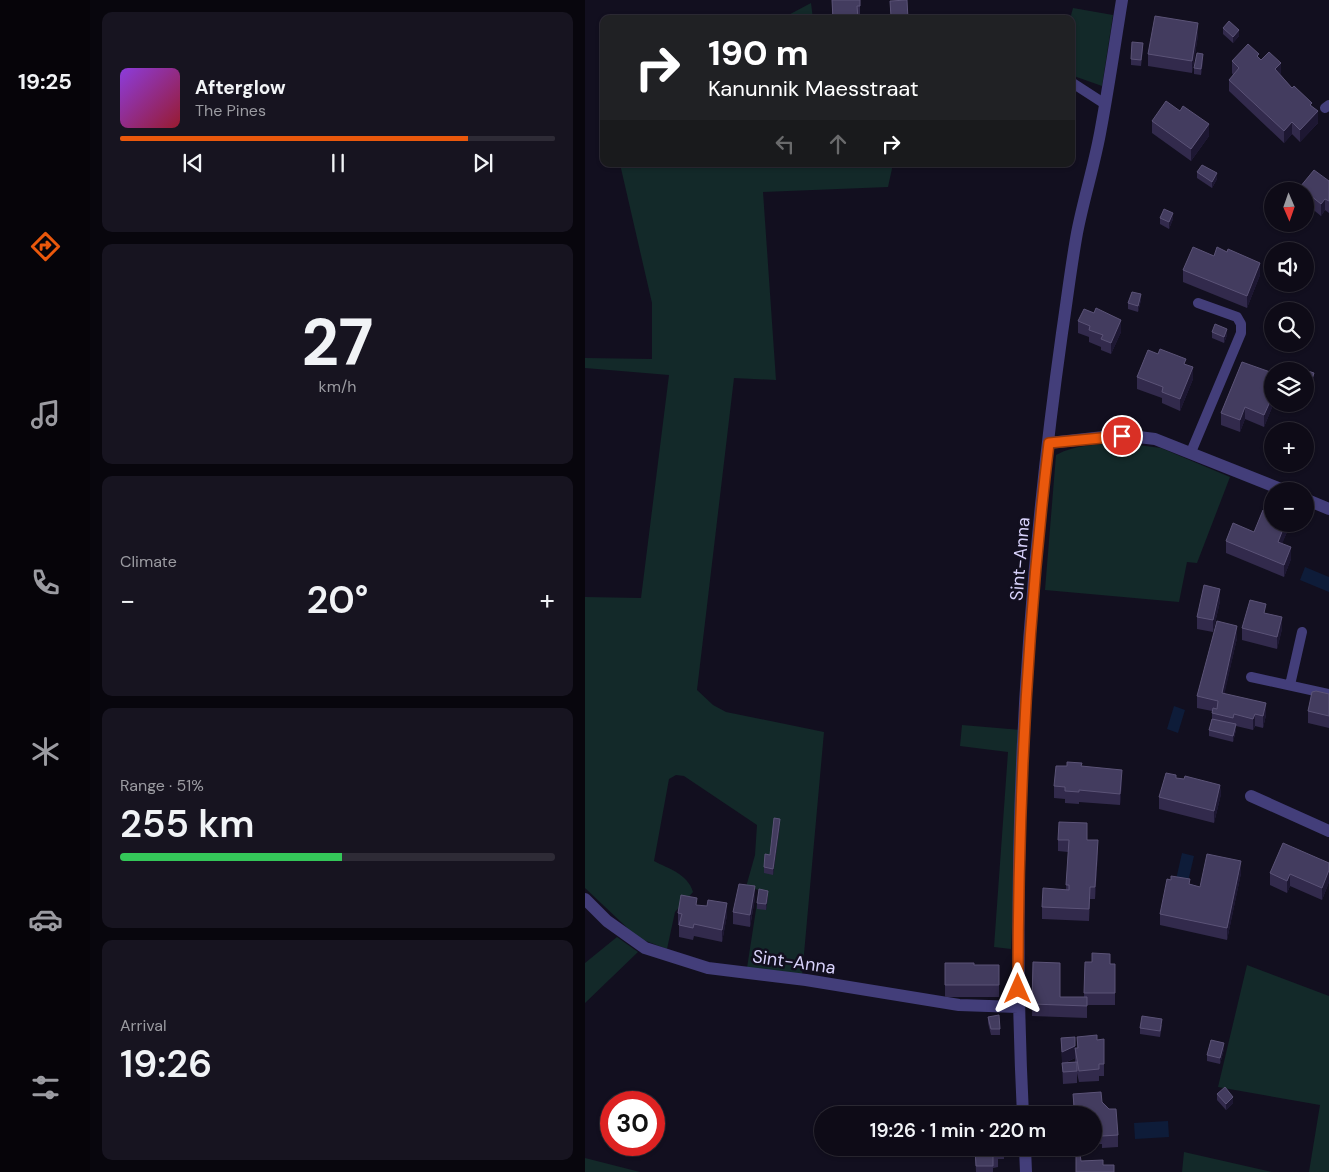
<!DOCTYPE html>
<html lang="en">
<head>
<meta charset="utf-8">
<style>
  :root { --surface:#0e0b17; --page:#171420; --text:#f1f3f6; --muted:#9b9ba1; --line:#2e2b36; --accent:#ea580c }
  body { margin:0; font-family:"DM Sans",sans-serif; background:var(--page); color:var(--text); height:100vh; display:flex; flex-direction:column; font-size:19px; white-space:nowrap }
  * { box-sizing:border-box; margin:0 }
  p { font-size:16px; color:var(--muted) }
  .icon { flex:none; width:28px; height:28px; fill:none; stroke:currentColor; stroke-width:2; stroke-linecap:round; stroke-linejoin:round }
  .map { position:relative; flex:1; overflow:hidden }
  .side { display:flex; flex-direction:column; gap:12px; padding:12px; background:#08060d; width:495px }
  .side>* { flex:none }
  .guide { position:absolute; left:15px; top:15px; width:475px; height:152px; border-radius:10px; box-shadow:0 1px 4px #0004,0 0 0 1px var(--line); background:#202124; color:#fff; overflow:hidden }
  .needle { width:32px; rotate:178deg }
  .buttons { position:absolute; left:679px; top:182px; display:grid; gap:10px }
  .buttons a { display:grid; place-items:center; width:50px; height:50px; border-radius:50%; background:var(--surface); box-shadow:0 1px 4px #0004,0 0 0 1px var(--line); font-size:25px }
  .speed { position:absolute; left:15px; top:1091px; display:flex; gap:10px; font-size:25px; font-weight:700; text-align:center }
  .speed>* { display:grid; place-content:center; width:65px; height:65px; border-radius:50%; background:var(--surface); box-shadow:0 1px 4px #0004,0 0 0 1px var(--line); line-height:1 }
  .speed .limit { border:8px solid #d22; background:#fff; color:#111 }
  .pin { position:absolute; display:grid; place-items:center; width:42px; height:42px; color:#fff; margin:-21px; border:2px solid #fff; border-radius:50%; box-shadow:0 1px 5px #0007 }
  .me { position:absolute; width:55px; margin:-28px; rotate:0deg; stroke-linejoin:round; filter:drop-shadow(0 0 4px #0008) }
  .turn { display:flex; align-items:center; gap:18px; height:105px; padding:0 25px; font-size:22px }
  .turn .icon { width:65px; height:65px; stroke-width:2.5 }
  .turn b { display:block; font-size:35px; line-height:42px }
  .lanes { display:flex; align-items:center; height:48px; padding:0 25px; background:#0003; justify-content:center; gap:25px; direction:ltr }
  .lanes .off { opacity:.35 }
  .big { font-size:38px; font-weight:600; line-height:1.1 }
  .side .tile { flex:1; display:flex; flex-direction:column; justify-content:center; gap:8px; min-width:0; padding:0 18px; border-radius:10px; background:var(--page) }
  .side .dial { align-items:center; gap:0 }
  .dial b { font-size:65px; line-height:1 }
  .song { display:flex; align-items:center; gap:15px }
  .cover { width:60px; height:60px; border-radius:8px; background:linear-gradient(135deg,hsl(270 70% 55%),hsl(350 70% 35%)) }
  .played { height:5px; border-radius:2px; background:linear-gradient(90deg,var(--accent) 80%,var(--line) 80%) }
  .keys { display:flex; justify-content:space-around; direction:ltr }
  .heat { display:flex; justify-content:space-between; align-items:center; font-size:28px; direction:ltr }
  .charge { height:8px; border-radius:4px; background:linear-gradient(90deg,#34c759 51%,var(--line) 0) }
  .trip { position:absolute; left:229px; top:1106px; width:288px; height:50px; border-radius:25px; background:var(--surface); box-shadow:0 1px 4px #0004,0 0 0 1px var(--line); font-weight:600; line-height:50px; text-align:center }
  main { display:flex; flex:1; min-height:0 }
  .menu { display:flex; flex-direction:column; width:90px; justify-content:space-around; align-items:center; background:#060409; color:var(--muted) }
  .menu .icon { width:35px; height:35px }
  .menu .current { color:var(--accent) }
  .menu b { font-size:22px; color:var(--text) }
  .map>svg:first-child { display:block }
</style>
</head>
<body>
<main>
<nav class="menu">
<b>19:25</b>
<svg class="icon current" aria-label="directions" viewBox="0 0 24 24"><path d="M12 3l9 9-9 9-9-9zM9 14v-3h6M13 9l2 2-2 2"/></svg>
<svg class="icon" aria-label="music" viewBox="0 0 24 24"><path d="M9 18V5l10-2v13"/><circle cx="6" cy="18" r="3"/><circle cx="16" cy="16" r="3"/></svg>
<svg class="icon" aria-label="phone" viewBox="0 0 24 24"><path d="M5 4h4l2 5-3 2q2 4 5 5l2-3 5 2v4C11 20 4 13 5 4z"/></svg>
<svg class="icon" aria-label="climate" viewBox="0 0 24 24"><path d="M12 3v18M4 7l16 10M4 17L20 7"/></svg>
<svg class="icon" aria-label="car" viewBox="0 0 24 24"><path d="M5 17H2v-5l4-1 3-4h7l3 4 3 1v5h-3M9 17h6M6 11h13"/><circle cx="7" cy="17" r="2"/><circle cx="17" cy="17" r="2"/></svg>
<svg class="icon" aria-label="filters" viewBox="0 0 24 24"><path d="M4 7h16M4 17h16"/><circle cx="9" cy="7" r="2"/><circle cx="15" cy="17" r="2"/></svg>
</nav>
<section class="side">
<div class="tile">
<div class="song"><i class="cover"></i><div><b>Afterglow</b><p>The Pines</p></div></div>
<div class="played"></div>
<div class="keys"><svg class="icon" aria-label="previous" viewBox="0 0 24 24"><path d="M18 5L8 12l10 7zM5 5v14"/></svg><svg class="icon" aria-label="pause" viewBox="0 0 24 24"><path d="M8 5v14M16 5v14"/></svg><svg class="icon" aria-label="next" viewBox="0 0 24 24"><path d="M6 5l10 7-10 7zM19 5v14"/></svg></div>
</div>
<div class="tile dial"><b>27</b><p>km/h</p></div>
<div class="tile"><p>Climate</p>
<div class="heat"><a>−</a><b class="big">20°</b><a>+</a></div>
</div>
<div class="tile"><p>Range · 51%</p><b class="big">255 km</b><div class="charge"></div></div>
<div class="tile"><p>Arrival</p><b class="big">19:26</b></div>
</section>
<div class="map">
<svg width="744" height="1172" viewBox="0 0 744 1172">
  <rect width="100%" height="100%" fill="#120f1f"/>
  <path fill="#132929" d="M226,3L228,19H196Z
    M488,8L528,15L517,86L486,75L485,19Z
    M35,164H308L303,187L178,192L191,380L149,378L112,690L128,705L141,712L239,732L217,976L162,968L174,890L161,887L170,855L172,825L99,776L91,775L84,779L69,861C84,869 103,874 108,892L90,912L82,949L53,938L0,888V597L56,598L84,375L0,368V358L67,359V303Z
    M545,444L576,448L645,477L612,563L602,562L594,602L460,590L471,455C493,443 520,444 545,444Z
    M377,725L436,730L426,949L409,947L423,752L375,746Z
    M32,937L53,952L0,1003V963Z
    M662,965L744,996V1172H724L735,1105L633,1087Z
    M599,1152L687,1172H597Z
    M0,1158L55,1172H0Z"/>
  <path fill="#0e1c39" d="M720,567L744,577V592L715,580Z
    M589,706L600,710L593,733L582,729Z
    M597,853L609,856L602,886L590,884Z
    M583,1121L584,1137L550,1139L549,1123Z"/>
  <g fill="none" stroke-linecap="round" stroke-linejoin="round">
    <path stroke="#433e7a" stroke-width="10" d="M486,82L520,104
      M740,108L744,105
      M606,452L656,333V324L652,317L613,303
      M666,677L744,694
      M705,685L717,632"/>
    <path stroke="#433e7a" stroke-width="12" d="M464,443L537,435L570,439L701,491
      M720,499L744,509
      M666,796L744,831
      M0,899L22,921L60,948L123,968L221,980L374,1005L433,1007
      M438,1115C425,857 441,589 477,333C482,300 486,266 492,233C499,197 510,163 516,128C524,85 530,43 537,0
      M440,1148L441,1172"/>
  </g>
  <path fill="#322a4c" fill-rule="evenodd" d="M247,0L275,6V19H247Z
    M638,28L654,36L648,43L638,34Z
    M613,35L607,73L563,66V54Z
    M558,49L556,66L546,65V59Z
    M674,58L696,75L707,88L727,106L733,123L715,142L707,134L699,143L644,91V80L648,75L647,73V61Z
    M618,61L616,75L609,74V68Z
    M567,121L624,136L606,161L567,133Z
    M612,172L632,179L627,188L612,178Z
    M744,181V213L740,210L736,216L720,203V191H715V187Z
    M575,218L588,219L584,229L575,224Z
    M629,256L675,275L662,308L598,282V270Z
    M556,300L553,312L543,309V303Z
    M493,321L536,332L526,354L516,350V347L504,342V337L493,333Z
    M627,332L642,335L639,343L627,338Z
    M657,362L688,404H699L697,408L688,405L679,427L660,419L655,432L636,425V413Z
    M601,365L608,379L595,411L577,403V398L552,389V377Z
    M720,371L729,379L726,388L720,386Z
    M702,524V532L697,543L706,559L699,577L641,553V541L669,532Z
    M635,601L628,632L612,629V617Z
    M681,613L697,629L692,649L657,640V628Z
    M652,638L639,694L681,715L678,728L670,726L668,730L651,726V730L648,742L624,736V730L627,719V711L612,708V696Z
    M744,694V728L723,723V711Z
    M482,766H497L537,781L535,805L494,802V804L480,803V799L469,798V786Z
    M591,778L635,787L636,794L629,823L574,809V797Z
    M195,825L188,875L179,873V867L185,855Z
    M473,840H502L513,852L510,899H505L504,921L457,919V907L481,890L483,852L473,851Z
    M744,863V882L737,900L705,886L702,893L685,885V873Z
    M656,873L642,940L575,925V914L605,884L615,887Z
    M183,897L181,910L172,909V903Z
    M170,898L165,927L148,924V912Z
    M112,905L142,915L137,942L109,936L108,940L94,937V925H93V913Z
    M448,962L475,997H499L500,962L530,964V1005H502V1018L447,1016Z
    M360,963L389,965H414V997H360Z
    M403,1017L415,1029V1035H406L403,1023Z
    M577,1025L575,1037L555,1034V1028Z
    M492,1037L512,1040L519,1039V1076H514V1081L494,1082L492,1073V1083L478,1084L476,1038L490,1048H492ZM490,1058V1062L480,1063Z
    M639,1049L635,1064L622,1061V1055Z
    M488,1094L517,1102L533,1135V1147L517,1148V1144H508V1115H481V1106H488Z
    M632,1094L648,1103L641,1110L632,1100Z
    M390,1148H419V1159H413V1167L408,1168V1172H391Z"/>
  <path fill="#1d1732" d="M613,23V35L607,73V61Z
    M654,30V36L648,43V37Z
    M618,54V61L616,75V69Z
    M696,63V75L690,69Z
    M733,111V123L715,142V130Z
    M707,122V134L699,143V131Z
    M624,124V136L606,161V149Z
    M632,173V179L627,188V182Z
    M740,199V210L736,216V204Z
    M588,213V219L584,229V222Z
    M675,263V275L662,308V296Z
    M556,294V300L553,312V306Z
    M536,320V332L526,354V343Z
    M642,329V335L639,343V337Z
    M608,367V379L595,411V399Z
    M729,373V379L726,388V382Z
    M688,395V405L679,427V415Z
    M660,407V419L655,432V420Z
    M700,524H702V532L693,554V542Z
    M706,547V559L699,577V565Z
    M635,589V601L628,632V620Z
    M697,617V629L692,649V637Z
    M652,626V638L637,705V693Z
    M681,703V715L678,728V716Z
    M670,714V726L668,730V719Z
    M651,724V730L648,742V736Z
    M537,770V781L535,805V794Z
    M635,785L636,794L629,823V811Z
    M195,819V825L188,875V869Z
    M513,840V852L510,899V887Z
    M656,861V873L642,940V928Z
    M744,870V882L737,900V888Z
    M705,874V886L702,893V881Z
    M170,886V898L165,927V915Z
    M183,891V897L181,910V904Z
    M142,903V915L137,942V930Z
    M639,1043V1049L635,1064V1058Z
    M490,1046V1058L477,1064V1052Z
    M648,1097V1103L641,1110V1104Z"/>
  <path fill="#433c5f" stroke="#5b5377" d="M247,0H275V6H272L273,19H248Z
    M322,0L323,19H303V17H306L305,1Z
    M570,16L613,23L607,61L563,54Z
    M644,21L654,30L648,37L638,28Z
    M547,42L558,43L556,60L546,59Z
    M663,44L674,54L672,56L676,60L684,52L696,63L690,69L707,88L709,86L727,103L725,105L733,111L715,130L707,122L699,131L644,80L654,68L647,61Z
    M612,53L618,54L616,69L609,68Z
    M581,101L595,111L598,106L624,124L606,149L567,121Z
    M617,165L632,173L627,182L612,172Z
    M729,170L744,181V201L740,199L736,204L715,187Z
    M579,209L588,213L584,222L575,218Z
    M608,247L629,256L632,247L642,252L643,249L675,263L662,296L598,270Z
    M547,292L556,294L553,306L543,303Z
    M511,308L536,320L526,343L516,339L518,335L504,330L505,326L493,321L499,309L509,313Z
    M630,324L642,329L639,337L627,332Z
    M575,349L601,359L599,364L608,367L595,399L577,392L578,387L552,377L563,350L573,354Z
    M657,362L688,373V395L679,415L660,407L655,420L636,413Z
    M720,370L729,373L726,382L720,380Z
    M678,510L688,514V524H700L693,542L706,547L699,565L641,541L648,523L669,532Z
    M619,585L635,589L628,620L612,617Z
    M665,600L681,604L679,613L697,617L692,637L657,628Z
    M632,621L652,626L637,693L681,703L678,716L670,714L668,719L649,714L648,718L627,713L628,708L632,709L633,701L612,696Z
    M731,691L744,694V716L723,711L727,692Z
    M627,719L651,724L648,736L624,730Z
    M482,762L497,763L496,766L537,770L535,794L494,790V792L480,791V787L469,786L471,766H482Z
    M581,773L591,775V778L599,779L600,776L635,785L629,811L574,797Z
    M189,818L195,819L188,869L179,867L180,854L185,855Z
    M474,822L502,823V840H513L510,887H505L504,909L457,907L458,888L484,890V885H481L484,840H473Z
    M698,843L744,863V870L737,888L705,874L702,881L685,873Z
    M622,854L656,861L642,928L575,914L582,879L586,880V876L605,879L604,884L615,887Z
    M154,884L170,886L165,915L148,912Z
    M174,889L183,891L181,904L172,903Z
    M96,895L112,898L111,905L122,906L123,900L142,903L137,930L109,924L108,928L94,925L97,914L93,913Z
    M507,953L525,954V964H530V993H499L500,962H507Z
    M448,962L475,963V997H502V1006L447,1004Z
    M360,963H389V965H414V985H360Z
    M414,1015L415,1029H406L403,1017Z
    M557,1016L577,1019L575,1031L555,1028Z
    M512,1035V1040L519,1039V1064H514V1069L494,1071L490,1048H493L492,1037Z
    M490,1037V1046L477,1052L476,1038Z
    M626,1040L639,1043L635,1058L622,1055Z
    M492,1062V1071L478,1072L477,1063Z
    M640,1087L648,1097L641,1104L632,1094Z
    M516,1092L517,1102L524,1109H531L533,1135L517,1136V1132H508V1115H481V1106H489L488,1094Z
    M390,1148H413V1155L408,1156V1166H391Z
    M495,1154L496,1161L518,1160V1165H529V1172H491V1155Z"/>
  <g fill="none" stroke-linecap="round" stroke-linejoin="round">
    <g stroke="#983908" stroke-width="12">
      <path id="route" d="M433,989C433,807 442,624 464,443L537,436"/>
    </g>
    <use href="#route" stroke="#ea580c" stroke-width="9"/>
  </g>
  <g text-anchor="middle" stroke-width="5" stroke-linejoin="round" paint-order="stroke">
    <g font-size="18" fill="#d8d2fb" stroke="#120f1f">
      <text transform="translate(435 559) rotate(-85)" y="6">Sint-Anna</text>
      <text transform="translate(209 962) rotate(8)" y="6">Sint-Anna</text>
    </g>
  </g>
</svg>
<div class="buttons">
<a><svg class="needle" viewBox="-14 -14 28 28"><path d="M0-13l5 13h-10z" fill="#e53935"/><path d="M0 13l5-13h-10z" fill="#9b9ba1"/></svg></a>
<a><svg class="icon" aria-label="sound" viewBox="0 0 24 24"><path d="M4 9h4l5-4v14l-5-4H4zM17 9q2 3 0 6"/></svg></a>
<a><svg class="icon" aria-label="search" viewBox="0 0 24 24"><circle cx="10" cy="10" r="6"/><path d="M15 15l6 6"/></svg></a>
<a><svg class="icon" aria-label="layers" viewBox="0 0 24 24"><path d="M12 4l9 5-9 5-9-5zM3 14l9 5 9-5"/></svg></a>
<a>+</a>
<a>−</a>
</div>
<div class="speed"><div class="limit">30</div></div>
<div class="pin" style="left:537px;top:436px;background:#d93025"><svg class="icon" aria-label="arrive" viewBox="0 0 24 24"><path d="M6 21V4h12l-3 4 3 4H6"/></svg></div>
<svg class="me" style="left:433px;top:989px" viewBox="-20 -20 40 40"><path d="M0-17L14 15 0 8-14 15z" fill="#ea580c" stroke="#fff" stroke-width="4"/></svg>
<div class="trip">19:26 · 1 min · 220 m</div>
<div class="guide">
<div class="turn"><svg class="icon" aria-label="right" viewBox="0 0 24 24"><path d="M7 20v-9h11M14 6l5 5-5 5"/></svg><div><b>190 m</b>Kanunnik Maesstraat</div></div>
<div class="lanes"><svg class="icon off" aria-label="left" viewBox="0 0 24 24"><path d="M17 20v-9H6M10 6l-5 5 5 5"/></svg><svg class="icon off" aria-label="ahead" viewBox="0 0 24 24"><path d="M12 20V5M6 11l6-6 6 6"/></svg><svg class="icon" aria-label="right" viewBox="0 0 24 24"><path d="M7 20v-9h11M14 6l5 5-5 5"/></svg></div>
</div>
</div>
</main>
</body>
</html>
